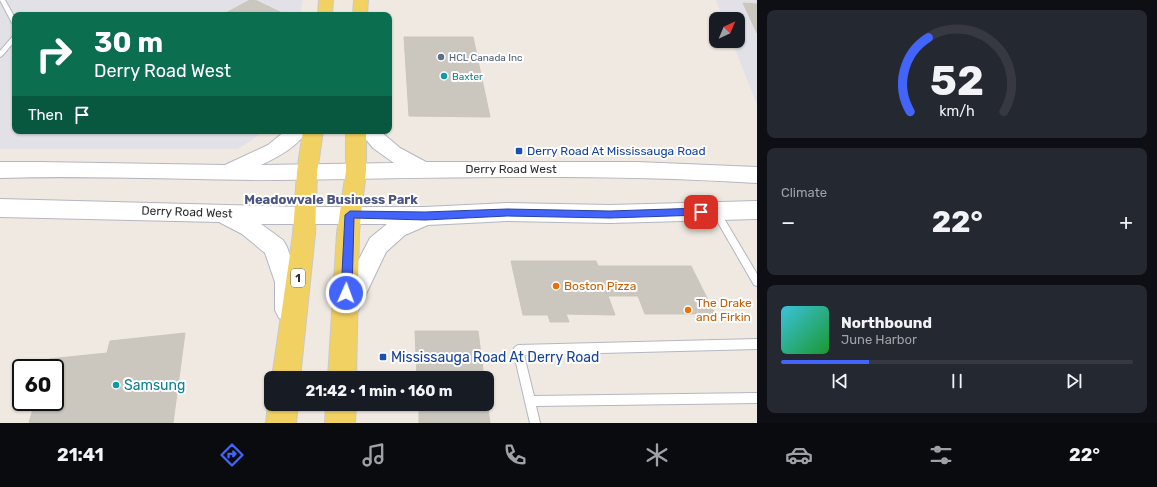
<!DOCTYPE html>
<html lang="en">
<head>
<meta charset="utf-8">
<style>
  :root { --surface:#171b24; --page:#242831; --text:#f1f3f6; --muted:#9ea1a6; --line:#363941; --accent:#4264fb }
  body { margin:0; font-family:Rubik,sans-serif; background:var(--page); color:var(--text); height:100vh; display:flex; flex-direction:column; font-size:15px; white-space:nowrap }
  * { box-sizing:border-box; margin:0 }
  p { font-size:13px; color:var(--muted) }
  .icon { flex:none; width:22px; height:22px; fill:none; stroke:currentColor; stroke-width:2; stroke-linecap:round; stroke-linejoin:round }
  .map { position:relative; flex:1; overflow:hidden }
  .panel { display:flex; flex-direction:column; gap:10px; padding:10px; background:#0d0f14; width:400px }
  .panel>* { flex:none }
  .top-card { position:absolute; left:12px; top:12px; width:380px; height:122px; border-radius:8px; box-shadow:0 1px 3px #0004; background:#0b6e4f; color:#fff; overflow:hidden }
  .needle { width:26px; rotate:44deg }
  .tools { position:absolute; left:709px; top:12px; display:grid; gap:8px }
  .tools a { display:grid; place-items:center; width:36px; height:36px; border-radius:8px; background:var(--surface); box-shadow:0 1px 3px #0004; font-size:20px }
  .speed { position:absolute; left:12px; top:359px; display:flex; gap:8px; font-size:20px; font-weight:700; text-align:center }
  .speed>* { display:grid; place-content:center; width:52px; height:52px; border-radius:50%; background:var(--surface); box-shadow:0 1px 3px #0004; line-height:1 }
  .speed .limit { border:2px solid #111; border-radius:6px; background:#fff; color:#111 }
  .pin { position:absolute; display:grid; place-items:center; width:34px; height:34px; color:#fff; margin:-17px; border-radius:8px; box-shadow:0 2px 6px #0006 }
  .me { position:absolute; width:44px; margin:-22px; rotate:2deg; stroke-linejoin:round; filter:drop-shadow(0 0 3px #0008) }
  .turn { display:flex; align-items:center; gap:14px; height:84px; padding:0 16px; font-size:18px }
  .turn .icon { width:52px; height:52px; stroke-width:2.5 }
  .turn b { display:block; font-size:28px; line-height:34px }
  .then { display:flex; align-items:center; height:38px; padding:0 16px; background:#0003; gap:8px; font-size:15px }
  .big { font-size:30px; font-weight:700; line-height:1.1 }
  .panel .widget { flex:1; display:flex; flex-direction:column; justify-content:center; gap:6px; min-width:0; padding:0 14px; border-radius:8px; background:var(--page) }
  .panel .dial { align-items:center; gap:0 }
  .dial svg { height:104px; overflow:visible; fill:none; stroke:var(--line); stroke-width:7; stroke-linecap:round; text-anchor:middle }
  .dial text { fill:var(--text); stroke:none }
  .song { display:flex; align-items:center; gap:12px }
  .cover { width:48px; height:48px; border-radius:6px; background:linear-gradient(135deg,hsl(190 70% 55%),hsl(130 70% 35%)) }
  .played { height:4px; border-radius:2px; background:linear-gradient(90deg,var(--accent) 25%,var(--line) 25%) }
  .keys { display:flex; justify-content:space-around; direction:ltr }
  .heat { display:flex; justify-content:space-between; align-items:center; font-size:22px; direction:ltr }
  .trip { position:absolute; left:264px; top:371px; width:230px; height:40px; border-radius:8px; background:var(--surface); box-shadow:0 1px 3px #0004; font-weight:700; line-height:40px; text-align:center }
  .tabs { display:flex; height:64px; justify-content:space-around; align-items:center; background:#090b0e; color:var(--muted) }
  .tabs .icon { width:28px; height:28px }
  .tabs .current { color:var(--accent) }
  .tabs b { font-size:18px; color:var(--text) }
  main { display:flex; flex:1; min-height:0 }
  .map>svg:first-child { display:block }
</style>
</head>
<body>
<main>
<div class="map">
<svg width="757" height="423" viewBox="0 0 757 423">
  <rect width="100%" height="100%" fill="#efe9e1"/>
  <path fill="#e3e1e8" d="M0,0H303L300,15H15V131H265L238,149H0Z
    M716,0H757V105L732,41H738V19H723Z"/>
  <path fill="#cbc7bf" stroke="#cbc5ba" d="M250,0H255L284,14L222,15Z
    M743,3L757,4V33Z
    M404,37H473L490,117L409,116Z
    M511,261H596L598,266H691L715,314H645L638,296H608L615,315L566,314L569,322H550L548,315H523Z
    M415,331H478L484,378H417Z
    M185,333L173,423H29L35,402H55V368H46L49,359L107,353L110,341Z
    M487,401L490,423H419V404H487Z"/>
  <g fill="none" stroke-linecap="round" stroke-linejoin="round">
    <g stroke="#b4b7c1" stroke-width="2">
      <path id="service" d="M0,0H5L15,18V25L12,23Z
        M15,35V41L2,56L0,57V51L13,36Z
        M716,209L719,210L757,274V286L754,285L713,214L712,212L713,210Z
        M757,339V349L524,355L534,396L757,393V403L536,406L540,423H530L513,350L515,347L518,345Z"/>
    </g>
    <g stroke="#b4b7c1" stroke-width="2">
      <path id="secondary" d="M285,131H307C297,147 278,157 261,165L394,163L373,148L359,131H380L400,148L426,162H637L757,167V183C597,173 438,178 278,180C185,180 93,175 0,178V162H39L225,165L268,145Z
        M0,199L305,207H425L507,203L610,205L757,201V219L610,223L507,221L428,225L405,235L386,252L355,317L346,321L337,317L333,309L370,238L387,224H261L283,240L287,247L299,282L301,310L297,318L288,322L279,318L275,310V282L265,253L242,234L219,222L0,217Z"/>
    </g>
    <g stroke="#c9c9c9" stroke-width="2">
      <path id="primary" d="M319,0H333L332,15H318Z
        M354,0H368L367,15H353Z
        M303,131H323L317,172L315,234L300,378H272L293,234L297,172Z
        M346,131H366V171L359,233L356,378H328L337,233L346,171Z
        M271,398V404H298L296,423H266L268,404Z
        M326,404H356L355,423H325Z"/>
    </g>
    <use href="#service" fill="#fff" fill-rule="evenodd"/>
    <use href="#secondary" fill="#fff" fill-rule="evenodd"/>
    <use href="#primary" fill="#f2d163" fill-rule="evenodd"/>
  </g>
  <path fill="#4264fb" stroke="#2b41a3" d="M701,208L705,212L701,215L610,218L507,216L425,220L354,218L352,293L350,297L346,298L343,297L341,293L345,215L350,211L425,212L507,209L610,211Z"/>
  <circle fill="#5c6f8a" stroke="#fff" stroke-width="1.5" cx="441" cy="57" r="4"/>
  <g fill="#0f9aa8" stroke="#fff" stroke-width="1.5">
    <circle cx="444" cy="76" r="4"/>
    <circle cx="116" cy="385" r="4"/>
  </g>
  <g fill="#1a4fb4" stroke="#fff" stroke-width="1.5">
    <rect x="515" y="147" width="8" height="8" rx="2"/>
    <rect x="379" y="353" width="8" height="8" rx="2"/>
  </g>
  <g fill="#e8710a" stroke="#fff" stroke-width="1.5">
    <circle cx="556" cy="286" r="4"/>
    <circle cx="688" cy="310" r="4"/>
  </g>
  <g text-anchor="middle" stroke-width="4" stroke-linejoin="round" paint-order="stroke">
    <g font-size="10" fill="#4e5e75" stroke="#fff" text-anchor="start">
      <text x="449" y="61">HCL Canada Inc</text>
    </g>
    <g font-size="10" fill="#0d838f" stroke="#fff" text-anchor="start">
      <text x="452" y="80">Baxter</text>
    </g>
    <rect fill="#fff" stroke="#6d6d6d" stroke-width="1" x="291" y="269" width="14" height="18" rx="3"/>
    <g font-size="11" font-weight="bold" fill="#2e2e2e">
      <text x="298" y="282">1</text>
    </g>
    <g font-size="12" fill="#164399" stroke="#fff" text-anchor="start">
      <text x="527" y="155">Derry Road At Mississauga Road</text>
    </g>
    <g font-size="12" fill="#2e2e2e" stroke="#fff">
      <text x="511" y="173">Derry Road West</text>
      <text transform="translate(187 212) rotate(2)" y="4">Derry Road West</text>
    </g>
    <g font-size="12" fill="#c56008" stroke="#fff" text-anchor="start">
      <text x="564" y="290">Boston Pizza</text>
      <text x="696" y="307">The Drake<tspan x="696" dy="14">and Firkin</tspan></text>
    </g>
    <g font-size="13" font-weight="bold" fill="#4d5680" stroke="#fff">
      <text x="331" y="204">Meadowvale Business Park</text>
    </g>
    <g font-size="14" fill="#164399" stroke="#fff" text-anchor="start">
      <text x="391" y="362">Mississauga Road At Derry Road</text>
    </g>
    <g font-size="14" fill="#0d838f" stroke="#fff" text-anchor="start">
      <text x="124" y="390">Samsung</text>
    </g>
  </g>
</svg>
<div class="tools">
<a><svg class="needle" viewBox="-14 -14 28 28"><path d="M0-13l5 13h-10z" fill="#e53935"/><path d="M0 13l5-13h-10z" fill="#9ea1a6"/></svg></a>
</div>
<div class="speed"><div class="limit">60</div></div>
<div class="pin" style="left:701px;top:212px;background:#d93025"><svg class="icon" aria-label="arrive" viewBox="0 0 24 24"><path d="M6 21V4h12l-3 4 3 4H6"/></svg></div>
<svg class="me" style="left:346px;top:293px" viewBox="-20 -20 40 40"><circle r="17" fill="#4264fb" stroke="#fff" stroke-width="3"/><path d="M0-11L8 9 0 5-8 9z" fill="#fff"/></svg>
<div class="trip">21:42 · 1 min · 160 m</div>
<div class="top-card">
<div class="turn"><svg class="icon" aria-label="right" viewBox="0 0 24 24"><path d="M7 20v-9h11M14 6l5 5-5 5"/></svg><div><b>30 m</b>Derry Road West</div></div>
<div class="then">Then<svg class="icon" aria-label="arrive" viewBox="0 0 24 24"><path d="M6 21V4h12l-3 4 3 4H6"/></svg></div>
</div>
</div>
<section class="panel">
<div class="widget dial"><svg viewBox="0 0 100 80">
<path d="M14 69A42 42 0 1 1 86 69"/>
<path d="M14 69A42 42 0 0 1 28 12" stroke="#4264fb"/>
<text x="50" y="56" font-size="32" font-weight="700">52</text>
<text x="50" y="72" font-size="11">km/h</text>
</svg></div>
<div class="widget"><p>Climate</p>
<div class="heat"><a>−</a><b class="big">22°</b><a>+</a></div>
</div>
<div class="widget">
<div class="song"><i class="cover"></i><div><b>Northbound</b><p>June Harbor</p></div></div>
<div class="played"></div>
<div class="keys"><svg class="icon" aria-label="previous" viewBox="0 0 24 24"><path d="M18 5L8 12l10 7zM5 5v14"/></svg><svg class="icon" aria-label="pause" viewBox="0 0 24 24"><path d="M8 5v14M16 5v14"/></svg><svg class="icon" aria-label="next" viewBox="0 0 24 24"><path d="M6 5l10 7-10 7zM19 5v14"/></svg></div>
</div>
</section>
</main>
<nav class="tabs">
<b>21:41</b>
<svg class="icon current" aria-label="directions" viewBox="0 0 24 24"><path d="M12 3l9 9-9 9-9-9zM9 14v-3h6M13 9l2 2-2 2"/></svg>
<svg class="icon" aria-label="music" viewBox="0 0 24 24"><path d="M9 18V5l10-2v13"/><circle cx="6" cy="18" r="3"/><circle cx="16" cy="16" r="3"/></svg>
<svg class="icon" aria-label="phone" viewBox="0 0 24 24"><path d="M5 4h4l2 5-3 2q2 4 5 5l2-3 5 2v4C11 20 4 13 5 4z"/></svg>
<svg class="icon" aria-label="climate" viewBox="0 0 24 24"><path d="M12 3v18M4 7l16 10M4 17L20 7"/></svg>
<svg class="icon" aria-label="car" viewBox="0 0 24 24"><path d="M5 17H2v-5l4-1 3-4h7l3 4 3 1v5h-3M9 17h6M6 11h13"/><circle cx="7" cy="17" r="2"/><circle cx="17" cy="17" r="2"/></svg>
<svg class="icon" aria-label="filters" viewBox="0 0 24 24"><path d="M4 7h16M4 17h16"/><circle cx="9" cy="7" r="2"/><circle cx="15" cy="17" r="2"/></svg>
<b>22°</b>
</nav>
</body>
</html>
